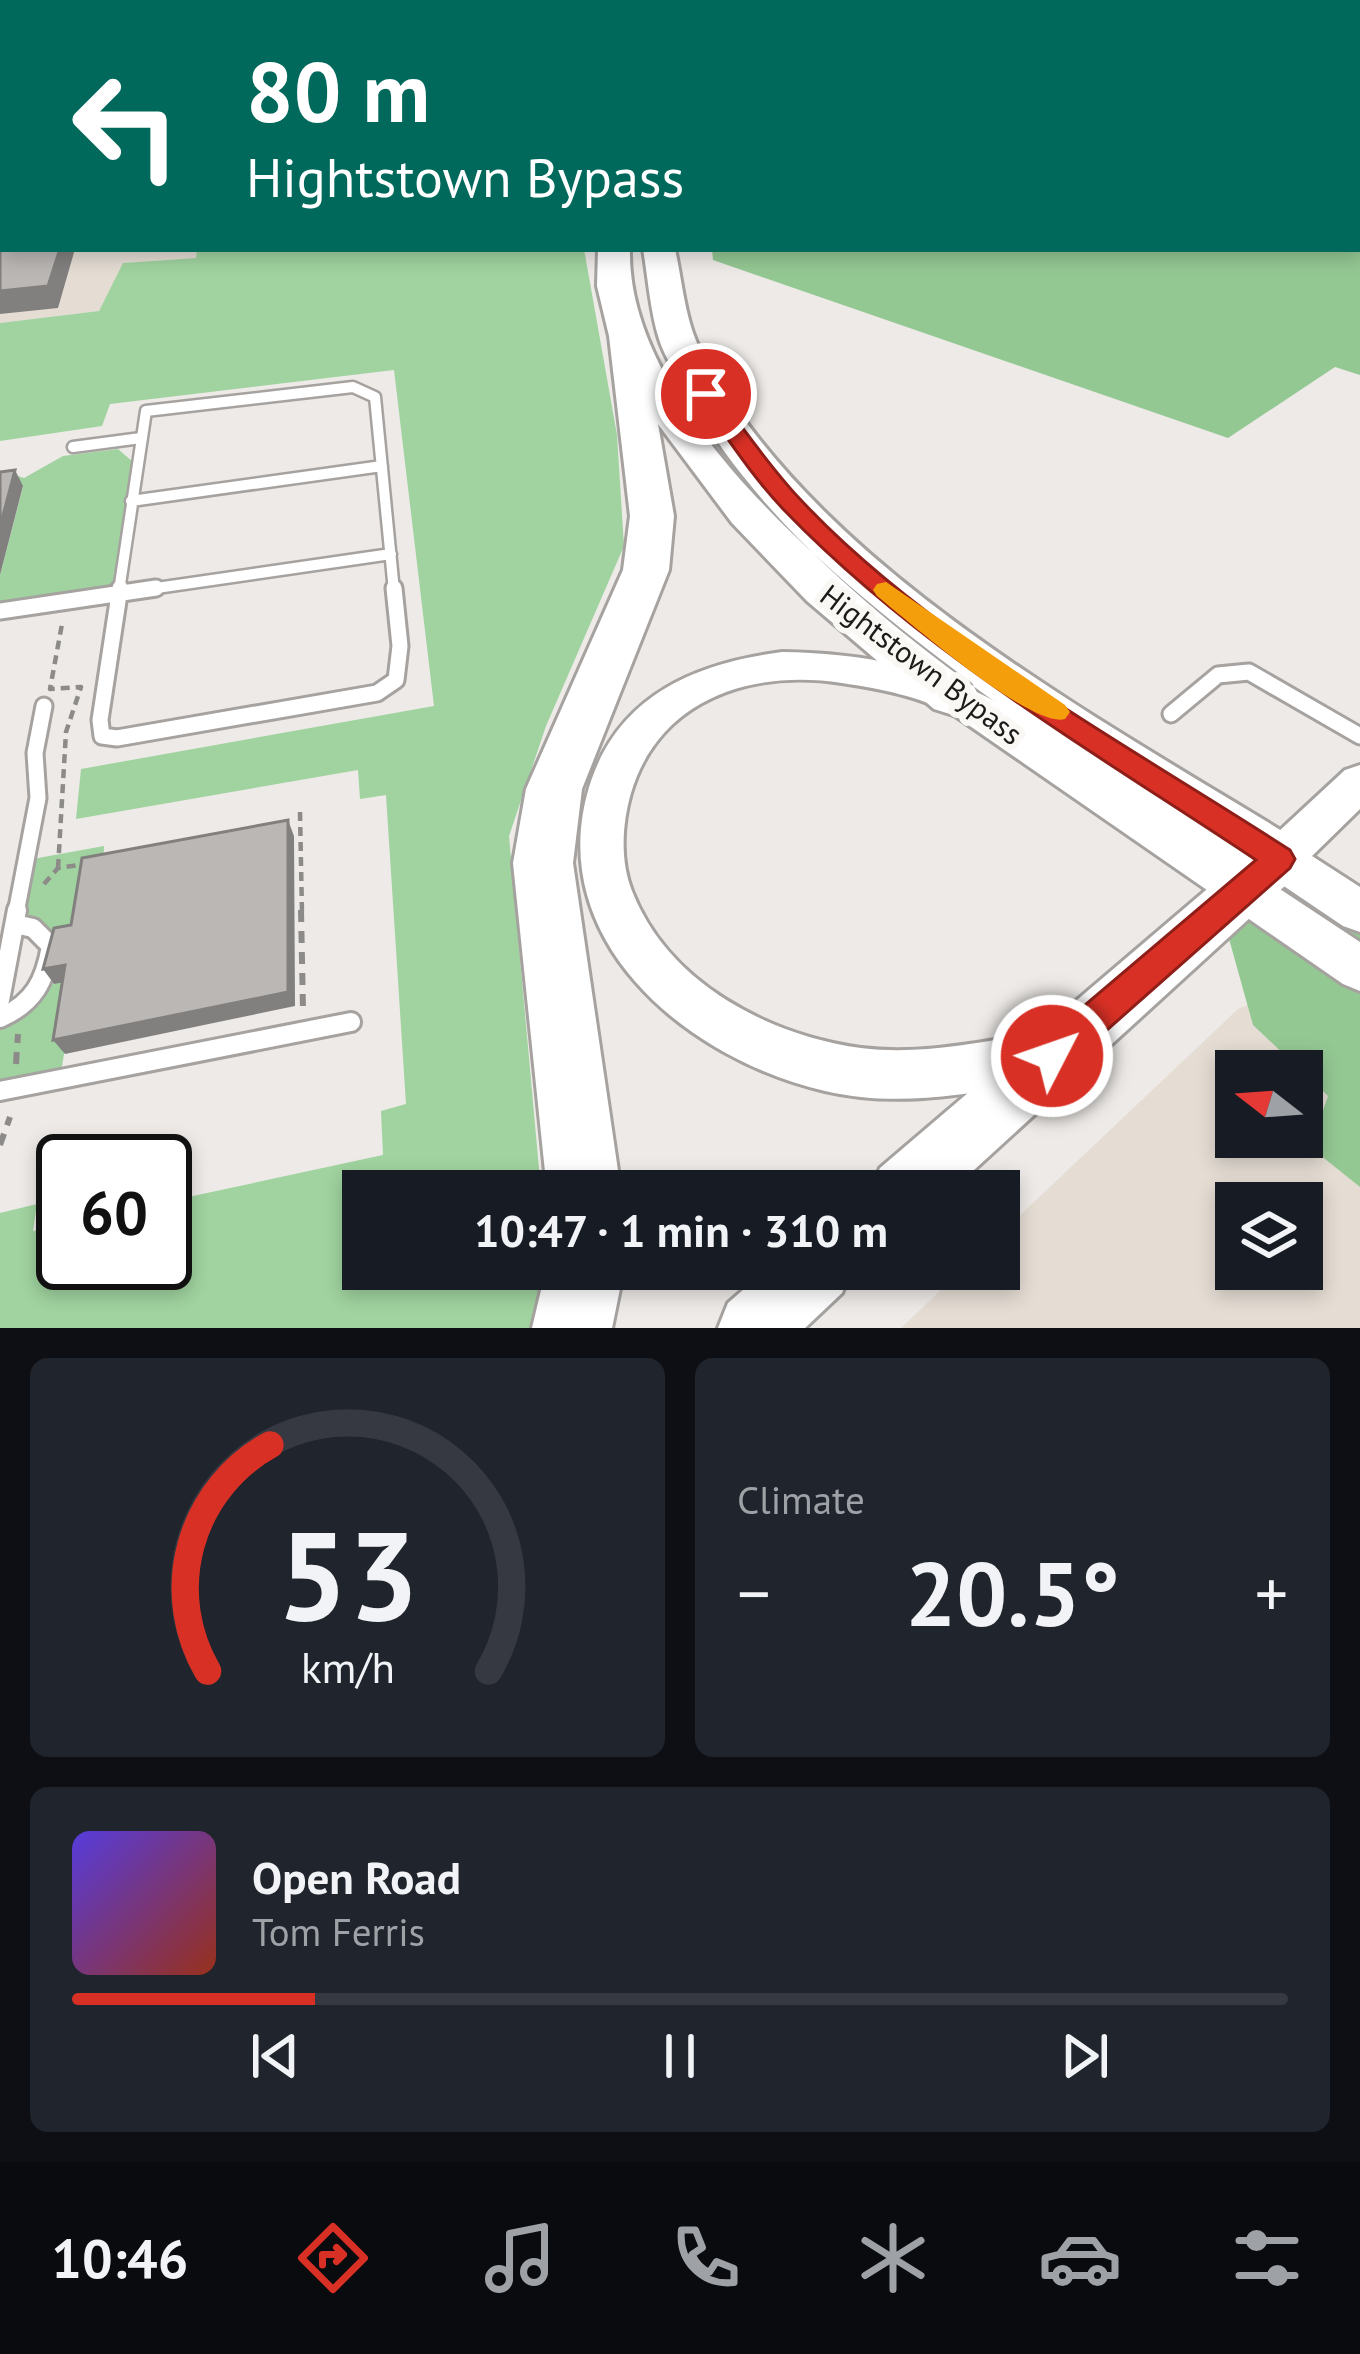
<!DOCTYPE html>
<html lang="en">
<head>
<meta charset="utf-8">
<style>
  :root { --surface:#171b24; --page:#20242c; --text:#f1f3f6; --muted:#9ea1a6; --line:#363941; --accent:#d93025 }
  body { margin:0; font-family:"PT Sans",sans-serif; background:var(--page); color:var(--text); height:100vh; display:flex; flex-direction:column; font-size:45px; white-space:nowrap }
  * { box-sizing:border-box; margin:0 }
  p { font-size:39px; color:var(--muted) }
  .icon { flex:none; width:66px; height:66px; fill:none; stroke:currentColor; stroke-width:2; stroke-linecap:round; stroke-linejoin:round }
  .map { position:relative; height:1328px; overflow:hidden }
  .sheet { display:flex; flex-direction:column; gap:30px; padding:30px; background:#0d0f14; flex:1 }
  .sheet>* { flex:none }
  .top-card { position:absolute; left:0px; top:0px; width:1362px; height:252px; box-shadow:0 6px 18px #0003; background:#00695c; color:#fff; overflow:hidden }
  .needle { width:78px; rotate:287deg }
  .buttons { position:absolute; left:1215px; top:1050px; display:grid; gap:24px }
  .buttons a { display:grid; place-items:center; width:108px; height:108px; border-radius:0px; background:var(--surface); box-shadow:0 6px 18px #0003; font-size:60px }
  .speed { position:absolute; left:36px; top:1134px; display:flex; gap:24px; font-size:60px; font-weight:700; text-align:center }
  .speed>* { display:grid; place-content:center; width:156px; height:156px; border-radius:50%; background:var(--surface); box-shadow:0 6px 18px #0003; line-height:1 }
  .speed .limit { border:6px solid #111; border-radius:18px; background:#fff; color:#111 }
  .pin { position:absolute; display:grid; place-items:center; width:102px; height:102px; color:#fff; margin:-51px; border:6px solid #fff; border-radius:50%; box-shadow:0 3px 12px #0007 }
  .me { position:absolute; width:132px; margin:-66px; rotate:49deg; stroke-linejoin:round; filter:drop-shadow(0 0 9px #0008) }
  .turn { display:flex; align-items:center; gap:42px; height:252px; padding:0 48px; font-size:54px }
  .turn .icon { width:156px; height:156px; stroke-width:2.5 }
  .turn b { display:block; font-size:84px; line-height:102px }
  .big { font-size:90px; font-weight:600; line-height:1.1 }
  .sheet .tile { flex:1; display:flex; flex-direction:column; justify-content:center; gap:18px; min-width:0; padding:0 42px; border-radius:18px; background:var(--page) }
  .sheet .dial { align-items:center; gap:0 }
  .dial svg { height:312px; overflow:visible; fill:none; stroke:var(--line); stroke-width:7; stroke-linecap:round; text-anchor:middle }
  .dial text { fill:var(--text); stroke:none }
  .song { display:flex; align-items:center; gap:36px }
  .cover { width:144px; height:144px; border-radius:18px; background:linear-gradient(135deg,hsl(250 70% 55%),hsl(10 70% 35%)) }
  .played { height:12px; border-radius:6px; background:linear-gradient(90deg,var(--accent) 20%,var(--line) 20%) }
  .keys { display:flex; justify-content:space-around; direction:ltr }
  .heat { display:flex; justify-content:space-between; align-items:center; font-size:66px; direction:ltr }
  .sheet .tiles { flex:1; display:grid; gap:30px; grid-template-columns:1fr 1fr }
  .tile:last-child { grid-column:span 2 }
  .trip { position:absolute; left:342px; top:1170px; width:678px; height:120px; border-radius:0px; background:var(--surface); box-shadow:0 6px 18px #0003; font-weight:600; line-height:120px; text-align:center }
  .tab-bar { display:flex; height:192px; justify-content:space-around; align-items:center; background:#090b0e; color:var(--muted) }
  .tab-bar .icon { width:84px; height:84px }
  .tab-bar .selected { color:var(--accent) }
  .tab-bar b { font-size:54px; color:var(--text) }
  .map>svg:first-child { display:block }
</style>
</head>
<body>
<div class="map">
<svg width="1360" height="1328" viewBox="0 0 1360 1328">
  <rect width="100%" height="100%" fill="#edeae7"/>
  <path fill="#e5ddd4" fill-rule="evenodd" d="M0,218L3,249H197L196,258L124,263L99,311L0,323Z
    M1322,972L1360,998V1328H901L963,1269H999V1235L1238,1009ZM1236,1071H1302V1137H1236ZM1236,1203H1302V1269H1236Z"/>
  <path fill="#a0d39f" d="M197,249H584L617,435L624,546L546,726L509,836L541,1191H363V1269H546L547,1296L532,1328H0V1213L37,1204L33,1231L63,1225V1263H165V1202L383,1155L381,1111L406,1104L386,795L360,799L358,770L76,819L81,769L434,706L394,370L110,404L102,426L0,441V323L99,311L123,263L196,258Z
    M118,449L133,462L116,594L0,611V575L23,487L6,472L24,478L63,456Z
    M104,846L103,871L82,940L51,946L15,924L27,860Z
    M76,979L60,1079L0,1091V1018L45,985Z"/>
  <path fill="#94c893" d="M1171,0H1360V375L1335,367L1228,438L713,260L712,249H1359V3H1163Z
    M1279,859L1360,912V1187L1310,1147L1328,1096L1253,1025L1221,910Z"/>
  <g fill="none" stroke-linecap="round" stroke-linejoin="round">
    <path stroke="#71a0d3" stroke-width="3" d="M865,0L873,3
      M14,3L27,0"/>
    <g stroke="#a5a2a0" stroke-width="9">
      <path id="lane-far4" d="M1111,3L1120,0"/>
    </g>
    <g stroke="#a5a2a0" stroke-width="14">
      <path id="lane-far3" d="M0,160L3,149"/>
    </g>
    <g stroke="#a5a2a0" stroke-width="15">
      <path id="lane-far2" d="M73,447L141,438
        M131,501L382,466
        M119,591L146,411L353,387L375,397L394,591
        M136,591L391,554"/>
    </g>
    <g stroke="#a5a2a0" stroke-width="21">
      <path id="lane-far1" d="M120,588L100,720L102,736L117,738L377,693L396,680L400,646L394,588
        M0,611L156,588
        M1171,714L1218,675L1249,672L1360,736
        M16,913L38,798L35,753L44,706"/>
    </g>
    <g stroke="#a5a2a0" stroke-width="24">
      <path id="lane" d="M0,1000L17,910
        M0,1018C34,1003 45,981 51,946L33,928L15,924
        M0,1091L351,1022"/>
    </g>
    <g stroke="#a5a2a0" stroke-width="6">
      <path id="secondary" d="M782,652C858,653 934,666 1000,704L1360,942V991L1343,984L954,715C919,696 881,689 842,683C751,669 659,699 631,793C622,824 620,861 632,891C668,983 768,1035 861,1048C925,1056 989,1040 1051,1031L1069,1039L1077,1056L1069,1073L1051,1081C974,1092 902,1109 825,1091C686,1059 539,938 591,781C621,694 697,663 782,652Z
        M1360,765V809L1312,856L1360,887V932L1343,926L1263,872L1256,859L1263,846L1345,770Z"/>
    </g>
    <g stroke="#a5a2a0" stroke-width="6">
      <path id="primary" d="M1279,837L1298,844L1305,859L1298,874L951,1191H870L880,1168L1260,844Z
        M767,1269H852L842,1293L805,1328H718L728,1303Z"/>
    </g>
    <g stroke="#a5a2a0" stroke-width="6">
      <path id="highway" d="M598,249H630C626,415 850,592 972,683L979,696L972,709L953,715L934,709L807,601L732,523L658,424L674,516L669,570L582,789L573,863L621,1191H547L513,863L526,789L623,570L630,516L609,336L597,286Z
        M643,249H675C682,280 685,319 699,347C812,566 1096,716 1300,842L1309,859L1300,876L1279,884L1258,876C1069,751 801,598 689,396C679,378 665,359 659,339C650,311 648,278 643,249Z
        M546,1269H624L612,1328H532Z"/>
    </g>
    <path stroke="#8d8b89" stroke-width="4.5" stroke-dasharray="9 6" stroke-linecap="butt" d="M300,812L302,913
      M58,868L66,732L81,687L50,689L62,624
      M44,884L58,868L85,864"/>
    <path stroke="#8d8b89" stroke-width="6" stroke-dasharray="12 9" stroke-linecap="butt" d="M301,910L303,1010
      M16,1064L18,1034
      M0,1145L10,1117"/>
    <use href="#lane-far4" stroke="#fff" stroke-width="6"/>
    <use href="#lane-far3" stroke="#fff" stroke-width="9"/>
    <use href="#lane-far2" stroke="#fff" stroke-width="10"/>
    <use href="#lane-far1" stroke="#fff" stroke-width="15"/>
    <use href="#lane" stroke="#fff" stroke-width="18"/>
    <use href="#secondary" fill="#fff" fill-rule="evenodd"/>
    <use href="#primary" fill="#fff" fill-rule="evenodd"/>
    <use href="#highway" fill="#fff" fill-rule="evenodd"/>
  </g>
  <path fill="#82807f" d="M1136,0H1160L1153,3H1135Z
    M60,249H75L58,308L0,314V291Z
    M15,470L23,486L0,575V527Z
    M288,820L294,836L295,1006L65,1054L53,1040Z
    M65,965L76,980L54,984L43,969Z"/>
  <path fill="#bab7b5" stroke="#82807f" stroke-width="3" d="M0,212H3V249H60L48,286L0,291Z
    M15,470L0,527V472Z
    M288,820V992L53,1040L65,965L43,969L54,928L71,925L82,858Z"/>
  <path fill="#d93025" stroke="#8d1f18" stroke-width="3" d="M706,388L714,390C742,426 768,465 799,498C927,636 1131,747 1290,850L1295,859L1290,868L1064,1068L1052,1073L1039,1068L1033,1056L1039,1044L1256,860C1094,752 921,652 785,511C752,477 724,433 696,394Z"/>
  <path fill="#f59e0b" d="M886,582L1065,705L1070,712L1065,719C1032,729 908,621 877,596L873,590L877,584Z"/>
  <g text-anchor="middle" stroke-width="12" stroke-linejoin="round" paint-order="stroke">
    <g font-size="30" fill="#1c1b1a" stroke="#faf8f5">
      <text transform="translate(921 665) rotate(37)" y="10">Hightstown Bypass</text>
    </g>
  </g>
</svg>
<div class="buttons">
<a><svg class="needle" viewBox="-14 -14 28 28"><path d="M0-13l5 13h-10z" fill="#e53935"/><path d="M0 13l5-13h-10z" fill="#9ea1a6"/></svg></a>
<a><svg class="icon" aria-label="layers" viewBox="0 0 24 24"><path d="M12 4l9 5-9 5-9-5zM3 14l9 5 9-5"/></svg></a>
</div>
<div class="speed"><div class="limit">60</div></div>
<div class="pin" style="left:706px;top:394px;background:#d93025"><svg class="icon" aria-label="arrive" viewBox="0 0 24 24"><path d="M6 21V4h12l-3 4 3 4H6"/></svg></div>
<svg class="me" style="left:1052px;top:1056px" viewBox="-20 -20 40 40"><circle r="17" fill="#d93025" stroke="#fff" stroke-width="3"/><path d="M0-11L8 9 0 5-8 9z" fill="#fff"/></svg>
<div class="trip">10:47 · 1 min · 310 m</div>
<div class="top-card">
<div class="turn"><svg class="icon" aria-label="left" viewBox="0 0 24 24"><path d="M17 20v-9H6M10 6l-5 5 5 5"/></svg><div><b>80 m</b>Hightstown Bypass</div></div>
</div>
</div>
<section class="sheet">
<div class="tiles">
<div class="tile dial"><svg viewBox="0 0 100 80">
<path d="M14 69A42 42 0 1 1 86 69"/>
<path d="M14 69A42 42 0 0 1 30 11" stroke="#d93025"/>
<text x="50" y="56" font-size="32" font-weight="700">53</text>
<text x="50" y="72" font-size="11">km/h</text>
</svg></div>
<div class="tile"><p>Climate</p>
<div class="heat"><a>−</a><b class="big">20.5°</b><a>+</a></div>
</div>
<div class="tile">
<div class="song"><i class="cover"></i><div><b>Open Road</b><p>Tom Ferris</p></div></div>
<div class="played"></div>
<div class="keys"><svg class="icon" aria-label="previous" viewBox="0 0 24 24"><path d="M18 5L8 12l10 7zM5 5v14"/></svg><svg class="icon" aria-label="pause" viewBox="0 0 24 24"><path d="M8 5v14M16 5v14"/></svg><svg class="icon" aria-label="next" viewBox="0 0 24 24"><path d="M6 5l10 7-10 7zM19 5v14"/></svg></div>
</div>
</div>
</section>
<nav class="tab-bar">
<b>10:46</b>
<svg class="icon selected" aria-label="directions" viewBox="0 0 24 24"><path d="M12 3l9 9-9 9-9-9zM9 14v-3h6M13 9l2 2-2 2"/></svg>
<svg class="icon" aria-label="music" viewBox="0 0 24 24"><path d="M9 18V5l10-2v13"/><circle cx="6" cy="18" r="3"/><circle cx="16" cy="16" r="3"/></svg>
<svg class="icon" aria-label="phone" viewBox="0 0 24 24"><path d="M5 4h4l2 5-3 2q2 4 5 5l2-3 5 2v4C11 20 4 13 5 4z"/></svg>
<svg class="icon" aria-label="climate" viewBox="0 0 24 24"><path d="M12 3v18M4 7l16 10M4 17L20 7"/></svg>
<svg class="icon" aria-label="car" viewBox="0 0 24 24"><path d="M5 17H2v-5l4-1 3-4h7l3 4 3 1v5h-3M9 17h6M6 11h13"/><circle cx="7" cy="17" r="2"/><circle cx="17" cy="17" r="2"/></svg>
<svg class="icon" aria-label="filters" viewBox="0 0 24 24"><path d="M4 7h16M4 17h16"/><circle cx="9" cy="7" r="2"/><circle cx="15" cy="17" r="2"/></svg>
</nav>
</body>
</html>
